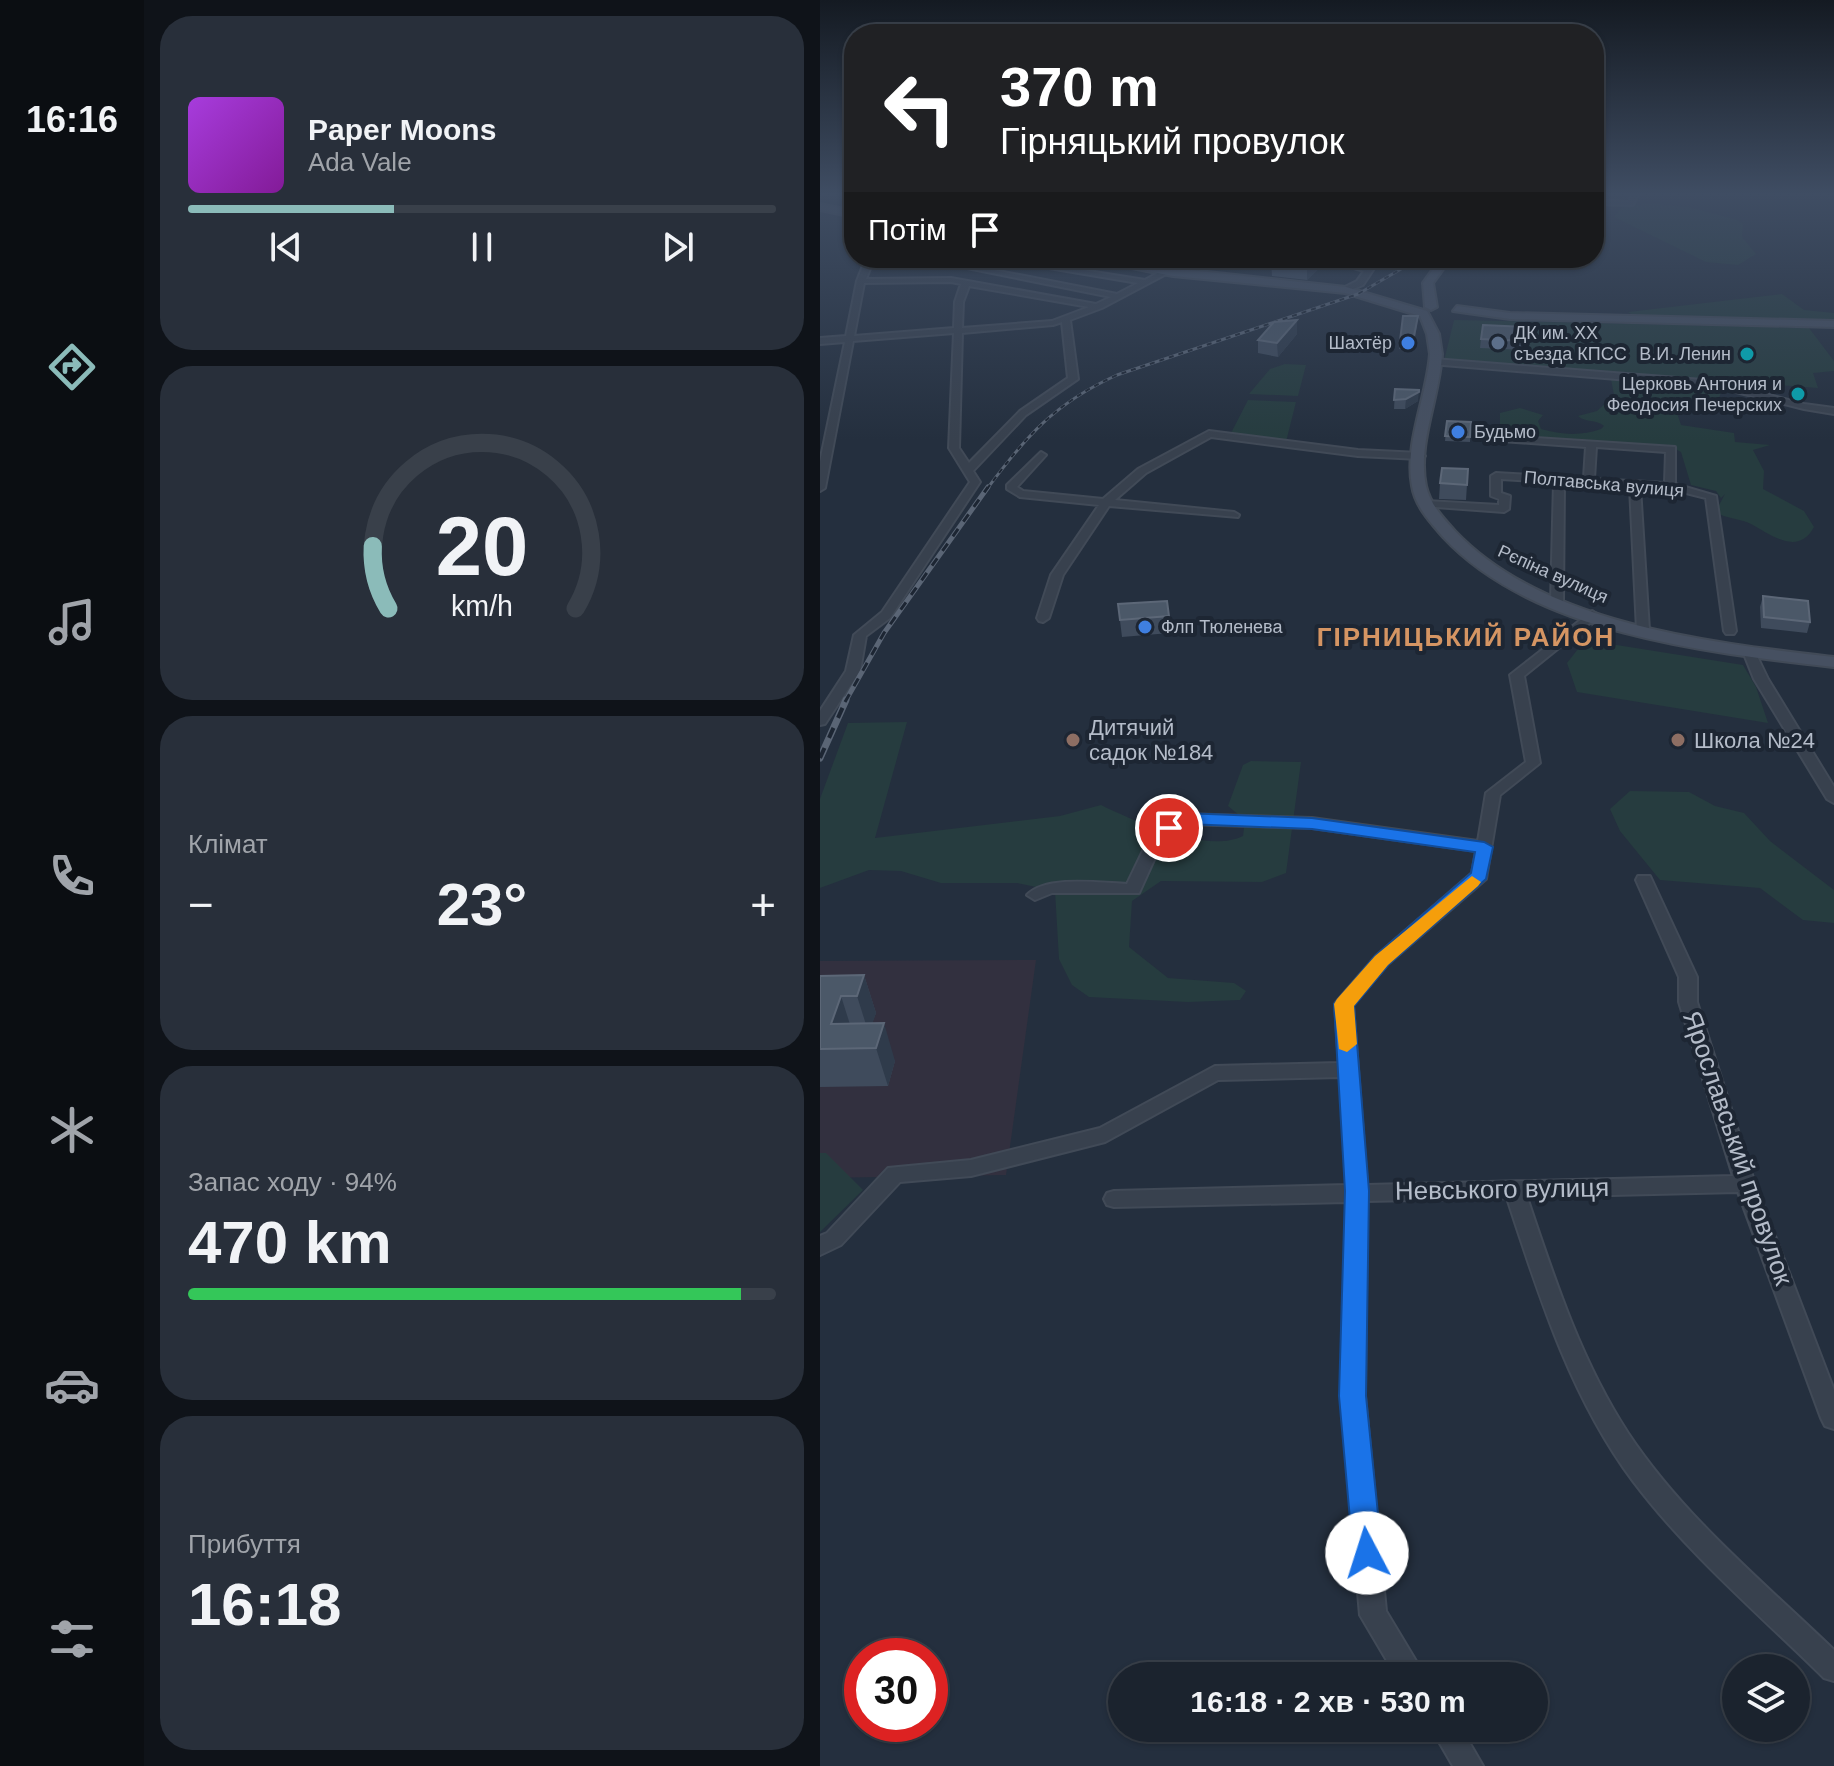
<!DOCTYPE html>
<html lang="uk">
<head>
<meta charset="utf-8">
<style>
  :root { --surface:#1b232e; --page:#282f3a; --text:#f1f3f6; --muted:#a0a4aa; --line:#39404a; --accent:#8bbbb9 }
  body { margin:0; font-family:Arial,sans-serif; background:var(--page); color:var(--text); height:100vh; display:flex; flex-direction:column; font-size:30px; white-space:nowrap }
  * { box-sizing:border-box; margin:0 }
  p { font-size:26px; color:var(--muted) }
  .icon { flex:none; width:44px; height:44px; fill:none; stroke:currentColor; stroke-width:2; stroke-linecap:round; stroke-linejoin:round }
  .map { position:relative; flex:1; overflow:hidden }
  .sheet { display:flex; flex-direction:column; gap:16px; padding:16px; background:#0f1319; width:676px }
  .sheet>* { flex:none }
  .top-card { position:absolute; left:24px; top:24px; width:760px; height:244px; border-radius:32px; box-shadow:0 2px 6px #0004,0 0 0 2px var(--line); background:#202124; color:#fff; overflow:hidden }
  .buttons { position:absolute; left:902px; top:1654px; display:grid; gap:16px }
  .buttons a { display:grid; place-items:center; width:88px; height:88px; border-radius:50%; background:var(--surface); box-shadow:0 2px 6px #0004,0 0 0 2px var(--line); font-size:40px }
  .speed { position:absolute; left:24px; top:1638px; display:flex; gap:16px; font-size:40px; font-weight:700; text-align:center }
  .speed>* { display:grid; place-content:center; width:104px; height:104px; border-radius:50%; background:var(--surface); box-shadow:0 2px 6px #0004,0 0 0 2px var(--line); line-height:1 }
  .speed .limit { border:12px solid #d22; background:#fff; color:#111 }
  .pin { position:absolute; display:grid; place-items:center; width:68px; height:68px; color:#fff; margin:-34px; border:4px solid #fff; border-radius:50%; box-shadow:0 2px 8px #0007 }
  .me { position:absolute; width:88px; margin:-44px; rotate:355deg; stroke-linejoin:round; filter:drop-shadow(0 0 6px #0008) }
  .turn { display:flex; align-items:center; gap:28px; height:168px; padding:0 24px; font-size:36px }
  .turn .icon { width:104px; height:104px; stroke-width:2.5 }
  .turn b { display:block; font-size:56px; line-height:68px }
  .then { display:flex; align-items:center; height:76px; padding:0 24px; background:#0003; gap:16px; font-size:30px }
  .big { font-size:60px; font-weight:600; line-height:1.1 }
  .sheet .card { flex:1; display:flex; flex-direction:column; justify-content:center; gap:12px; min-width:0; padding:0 28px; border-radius:32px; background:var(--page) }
  .sheet .dial { align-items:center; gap:0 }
  .dial svg { height:208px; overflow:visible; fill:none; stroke:var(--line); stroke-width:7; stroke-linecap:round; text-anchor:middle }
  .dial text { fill:var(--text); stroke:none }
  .song { display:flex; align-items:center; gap:24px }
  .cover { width:96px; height:96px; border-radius:12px; background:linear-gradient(135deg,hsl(280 70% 55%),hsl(290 70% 35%)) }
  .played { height:8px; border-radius:4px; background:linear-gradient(90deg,var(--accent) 35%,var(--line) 35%) }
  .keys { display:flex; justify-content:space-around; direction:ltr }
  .heat { display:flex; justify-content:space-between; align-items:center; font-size:44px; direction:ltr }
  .charge { height:12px; border-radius:6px; background:linear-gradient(90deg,#34c759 94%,var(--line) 0) }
  .trip { position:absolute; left:288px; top:1662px; width:440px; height:80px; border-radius:40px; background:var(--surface); box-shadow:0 2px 6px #0004,0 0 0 2px var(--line); font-weight:600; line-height:80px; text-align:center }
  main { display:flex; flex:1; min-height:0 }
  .tabs { display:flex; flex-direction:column; width:144px; justify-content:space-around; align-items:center; background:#0b0e12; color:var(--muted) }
  .tabs .icon { width:56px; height:56px }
  .tabs .selected { color:var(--accent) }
  .tabs b { font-size:36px; color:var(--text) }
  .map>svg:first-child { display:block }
</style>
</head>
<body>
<main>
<nav class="tabs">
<b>16:16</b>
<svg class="icon selected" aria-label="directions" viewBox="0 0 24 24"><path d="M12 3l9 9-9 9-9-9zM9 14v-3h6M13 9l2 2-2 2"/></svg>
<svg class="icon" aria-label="music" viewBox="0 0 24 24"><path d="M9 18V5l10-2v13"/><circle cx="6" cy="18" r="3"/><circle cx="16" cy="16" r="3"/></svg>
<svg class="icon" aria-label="phone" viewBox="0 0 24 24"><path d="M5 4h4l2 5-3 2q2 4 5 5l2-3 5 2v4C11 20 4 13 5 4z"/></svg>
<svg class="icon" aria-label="climate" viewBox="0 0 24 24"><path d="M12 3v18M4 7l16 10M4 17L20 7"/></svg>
<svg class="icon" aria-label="car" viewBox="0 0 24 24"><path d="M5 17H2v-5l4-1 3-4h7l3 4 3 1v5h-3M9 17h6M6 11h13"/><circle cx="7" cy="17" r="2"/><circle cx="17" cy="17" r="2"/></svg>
<svg class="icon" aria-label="filters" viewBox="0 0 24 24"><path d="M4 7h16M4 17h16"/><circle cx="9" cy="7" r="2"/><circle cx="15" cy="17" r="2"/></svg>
</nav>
<section class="sheet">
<div class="card">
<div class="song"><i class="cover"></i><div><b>Paper Moons</b><p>Ada Vale</p></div></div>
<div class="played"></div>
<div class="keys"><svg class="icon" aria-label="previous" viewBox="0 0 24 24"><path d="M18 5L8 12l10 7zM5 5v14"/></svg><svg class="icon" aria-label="pause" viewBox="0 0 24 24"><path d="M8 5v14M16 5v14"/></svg><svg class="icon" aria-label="next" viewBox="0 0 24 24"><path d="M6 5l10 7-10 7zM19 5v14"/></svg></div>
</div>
<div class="card dial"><svg viewBox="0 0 100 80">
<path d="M14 69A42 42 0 1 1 86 69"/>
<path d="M14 69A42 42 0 0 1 8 45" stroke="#8bbbb9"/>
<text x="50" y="56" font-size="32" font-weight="700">20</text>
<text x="50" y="72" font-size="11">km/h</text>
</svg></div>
<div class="card"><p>Клімат</p>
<div class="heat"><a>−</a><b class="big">23°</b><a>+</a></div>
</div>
<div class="card"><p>Запас ходу · 94%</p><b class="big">470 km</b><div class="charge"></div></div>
<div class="card"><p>Прибуття</p><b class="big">16:18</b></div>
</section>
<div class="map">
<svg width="1014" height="1766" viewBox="0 0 1014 1766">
  <rect width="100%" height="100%" fill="#242f3e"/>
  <path fill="#32303f" d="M216,960L186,1175L0,1178V961Z"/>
  <path fill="#263c3f" d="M831,203L873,208L917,220L923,224L922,237L936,254L918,265L886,262L794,217L801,208Z
    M962,294L984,310L1014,313V321L817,318L808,312Z
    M634,320L989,328L1014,361V371L993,373L998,388L624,361Z
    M465,364L486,365L478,396L429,394L450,369Z
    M791,379L886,386L901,393L895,407H863L857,413L861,425L914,433L915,442L950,445L933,450L944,471L943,489L984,511L994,527C978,557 950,534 931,524C921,519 910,519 899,514L897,509L905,494L901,498L896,491L871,485L861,452L848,445L692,437L680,425V413L700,408L723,415L718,421L721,429C742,435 761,436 781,429L784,426C776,419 766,423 758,416L777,411L794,395Z
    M428,400L476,402L466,442L410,435Z
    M765,640L923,665L936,687L948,723L757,692L747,663Z
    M87,722L55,838L240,816L281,805C316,822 387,854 423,836L425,820L408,806L423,765L431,761L481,762L466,873L442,882L341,881L312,901L309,947L348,978L414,983L426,991L420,1000L368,1002L269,997L252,985L239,959L235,891L197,883H121L81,871L49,870L0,888V799L28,723Z
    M810,791L869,792L895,806L924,813L950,841L1014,890V923L983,920L940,888L840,880L800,831L790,809Z
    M0,1153H6L43,1190L0,1232Z"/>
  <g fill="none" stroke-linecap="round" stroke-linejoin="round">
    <g stroke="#414a57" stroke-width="4">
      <path id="street" d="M813,192H819L813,205L774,204V200L809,202Z
        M46,258H54L46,279L131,278L276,304L291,297L97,258H112L297,294L318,283L170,258H188L325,280L343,270L350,272L282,308L250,320L258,379L206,415L153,471L160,482L70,618L46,636L40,671L5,724L0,725V711L26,671L34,635L62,612L150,482L129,448L134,333L33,341L5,488L0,491V462L25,342L0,344V338L26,336L37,281ZM131,282L141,284L135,302L134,328L34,336L44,283ZM149,286L269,307L232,321L142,328L143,302ZM242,322L248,378L200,411L149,463L139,448L142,333L233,325Z
        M342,258H351L333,271H327V267Z
        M500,258H512L553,270L543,285L526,292L523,288L537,281L544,271Z
        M614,359L896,381L984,404L1014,408V414L984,409L896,387L611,364V360Z
        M389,431L538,450L600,453L605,456L600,459L538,456L391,437L326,473L295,500L414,512L419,515L418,517L289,506L243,575L229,618L223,622L219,621L217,618L231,575L279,505L200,497L187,489V485L221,452L226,455L197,487L203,491L283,499L318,469Z
        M685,436L855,447V484L896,496L916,631L914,634H906L904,631L886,498L850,489L820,487L829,630L823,634L817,630L810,487L744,483L743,602L737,606L731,602L734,482L681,479V493L690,496L689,509L684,512L602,506V502L606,501L679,505V499L671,496V476L676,473L764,478L766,447L682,441V437ZM776,447L846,452L845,483L774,479Z
        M772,611L778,615L776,618L704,676L720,763L680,795L666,879L568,964L533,1005L547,1185L913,1176L859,1002V977L816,880L818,876H830L877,977V1002L935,1184L1014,1390V1429L1005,1426L1001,1418L918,1192L707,1197C734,1278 761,1361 808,1433C863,1516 942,1581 1014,1650V1681L1004,1678C939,1614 868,1554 813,1481C751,1398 719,1296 687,1198L547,1201L545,1396L566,1611L605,1676H576L540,1615L521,1396L527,1202L294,1207L287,1205L284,1199L287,1193L294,1191L527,1185L520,1077L398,1080L285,1142L151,1176L80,1182L21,1245L0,1255V1236L7,1233L68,1168L151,1160L280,1128L395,1066L519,1063L515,1004L518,1000L556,956L652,873L656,851L492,828L366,824L343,840L319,893H232L215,900L207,895C226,875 281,883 307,884L331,834L363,814L492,818L658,841L666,793L706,762L690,675Z
        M930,650L936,654L948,679L1014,787V803L1007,799L934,679L924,654Z
        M611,1728H641L663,1766H633Z"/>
    </g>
    <g stroke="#414a57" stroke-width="4">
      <path id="secondary" d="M0,204L34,211V217L0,210Z
        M260,258L526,287L607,311L619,334L622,354C620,396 597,444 606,486C610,504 623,518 635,531C724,625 892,643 1014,657V667C889,653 713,634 623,537C610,522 595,506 592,486C584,444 607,396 610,354L607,334L600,316L525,293L353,276Z
        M621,258H631L613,283L617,307L611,310L605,307L603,283Z
        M637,306L690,313L1014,321V327L690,319L633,311Z"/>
    </g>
    <use href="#street" fill="#38414e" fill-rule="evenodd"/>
    <use href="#secondary" fill="#465061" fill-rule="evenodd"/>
    <g stroke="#5a6575" stroke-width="3">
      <path id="rail-far2" d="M167,489C206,436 235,403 297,375L538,294L600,258"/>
    </g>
    <g stroke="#5a6575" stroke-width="5">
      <path id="rail-far1" d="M25,702L64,633L168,487"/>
    </g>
    <g stroke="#5a6575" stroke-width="7">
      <path id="rail" d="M0,758L26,700"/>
    </g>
    <use href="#rail-far2" stroke="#1d2633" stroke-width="2" stroke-dasharray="5" stroke-linecap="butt"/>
    <use href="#rail-far1" stroke="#1d2633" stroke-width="3" stroke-dasharray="9" stroke-linecap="butt"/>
    <use href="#rail" stroke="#1d2633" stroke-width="4" stroke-dasharray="11" stroke-linecap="butt"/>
  </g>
  <path fill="#3f4b5c" d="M499,258V268L487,280L452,276L451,260Z
    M597,325L593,350L579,349L580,341Z
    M708,327L706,350L660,348L661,339Z
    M477,334L458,357L438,353V340Z
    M575,389L598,401L585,409H574Z
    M627,421L651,422L650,442L625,441Z
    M648,469L646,500L619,499L620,483Z
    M943,596L990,622L987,633L941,628L940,607Z
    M298,604L349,616L350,633L302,637Z
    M44,975L56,1013L52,1023L75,1061L68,1086L0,1087V976Z"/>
  <path fill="#2f3b4b" d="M492,258H499V268L487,280V264Z
    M477,320V334L458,357L457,343Z
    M599,390L598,401L585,409L586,399Z
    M44,975L56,1013L49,1034L37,996Z
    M21,996L33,1034L11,1024Z
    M64,1023L75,1061L68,1086L56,1048Z"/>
  <path fill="#4b5868" stroke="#5c6777" stroke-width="2" d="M453,258H492L487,264L451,260Z
    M583,316H598L593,341H580Z
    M477,320L457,343L438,340L454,322Z
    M663,325L708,327L707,341L661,339Z
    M575,389L599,390V392L586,399L574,400Z
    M627,421L651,422L650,437L625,436Z
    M622,468L648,469L647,485L620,483Z
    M943,596L988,601L990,622L944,617Z
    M347,601L349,616L300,620L298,604Z
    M44,975L37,996H21L11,1024L64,1023L56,1048L0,1049V976Z"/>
  <linearGradient id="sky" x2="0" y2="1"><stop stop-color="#141a22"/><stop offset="0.44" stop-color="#3f4d63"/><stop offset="1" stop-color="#3f4d63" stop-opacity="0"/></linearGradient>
  <rect width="1014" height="440" fill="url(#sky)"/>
  <path fill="#1a73e8" stroke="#114b97" stroke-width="2" d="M363,813L492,818L664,842L673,847L666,879L568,965L534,1006L549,1191L546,1396L562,1553L557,1563L547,1567L537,1563L533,1553L519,1396L525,1191L514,1004L555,956L651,873L655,852L492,829L366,824L355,832H343V824Z"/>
  <path fill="#f59e0b" d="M652,876L661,882L658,886L568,965L534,1006L537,1044L527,1052L519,1049L514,1004L517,999L555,956Z"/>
  <g fill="#3f7fe0" stroke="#1d2633" stroke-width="3">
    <circle cx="588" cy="343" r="8"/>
    <circle cx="638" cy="432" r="8"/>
    <circle cx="325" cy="627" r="8"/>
  </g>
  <circle fill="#5c6f8a" stroke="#1d2633" stroke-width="3" cx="678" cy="343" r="8"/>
  <g fill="#0f9aa8" stroke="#1d2633" stroke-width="3">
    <circle cx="927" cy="354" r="8"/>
    <circle cx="978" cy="394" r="8"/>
  </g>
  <g fill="#8d6e63" stroke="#1d2633" stroke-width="3">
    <circle cx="253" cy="740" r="8"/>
    <circle cx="858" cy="740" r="8"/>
  </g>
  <g text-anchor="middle" stroke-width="8" stroke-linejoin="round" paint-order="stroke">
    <g font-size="18" fill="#b4bcc9" stroke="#1d2633" text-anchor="start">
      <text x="694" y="339">ДК им. XX<tspan x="694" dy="21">съезда КПСС</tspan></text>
      <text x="572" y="349" text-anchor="end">Шахтёр</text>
      <text x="911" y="360" text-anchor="end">В.И. Ленин</text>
      <text x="962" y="390" text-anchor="end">Церковь Антония и<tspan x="962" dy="21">Феодосия Печерских</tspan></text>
      <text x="654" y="438">Будьмо</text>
      <text x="341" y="633">Флп Тюленева</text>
    </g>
    <g font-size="18" fill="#b4bcc9" stroke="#1d2633">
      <text transform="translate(784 484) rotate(5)" y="6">Полтавська вулиця</text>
      <text transform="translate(733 574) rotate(24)" y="6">Рєпіна вулиця</text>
    </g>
    <g font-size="22" fill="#b4bcc9" stroke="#1d2633" text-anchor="start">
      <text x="269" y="735">Дитячий<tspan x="269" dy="25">садок №184</tspan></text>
      <text x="874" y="748">Школа №24</text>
    </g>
    <g font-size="26" font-weight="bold" letter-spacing="2" fill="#d59563" stroke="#1d2633">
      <text x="646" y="646">ГІРНИЦЬКИЙ РАЙОН</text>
    </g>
    <g font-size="26" fill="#b4bcc9" stroke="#1d2633">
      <text transform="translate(918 1148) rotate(71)" y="9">Ярославський провулок</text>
      <text transform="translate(682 1189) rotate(-1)" y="9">Невського вулиця</text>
    </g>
  </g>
</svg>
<div class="buttons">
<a><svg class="icon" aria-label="layers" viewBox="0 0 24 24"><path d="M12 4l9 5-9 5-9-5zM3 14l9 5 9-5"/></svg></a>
</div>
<div class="speed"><div class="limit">30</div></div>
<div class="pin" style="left:349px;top:828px;background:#d93025"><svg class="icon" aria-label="arrive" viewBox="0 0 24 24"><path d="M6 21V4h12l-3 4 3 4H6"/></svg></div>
<svg class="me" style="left:547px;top:1553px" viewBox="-20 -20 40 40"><circle r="19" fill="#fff"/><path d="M0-13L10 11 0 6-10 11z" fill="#1a73e8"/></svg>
<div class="trip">16:18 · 2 хв · 530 m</div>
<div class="top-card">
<div class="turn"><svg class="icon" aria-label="left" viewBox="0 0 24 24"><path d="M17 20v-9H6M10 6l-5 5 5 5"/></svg><div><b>370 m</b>Гірняцький провулок</div></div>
<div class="then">Потім<svg class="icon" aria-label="arrive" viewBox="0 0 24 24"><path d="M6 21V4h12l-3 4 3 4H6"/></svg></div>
</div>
</div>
</main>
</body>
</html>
